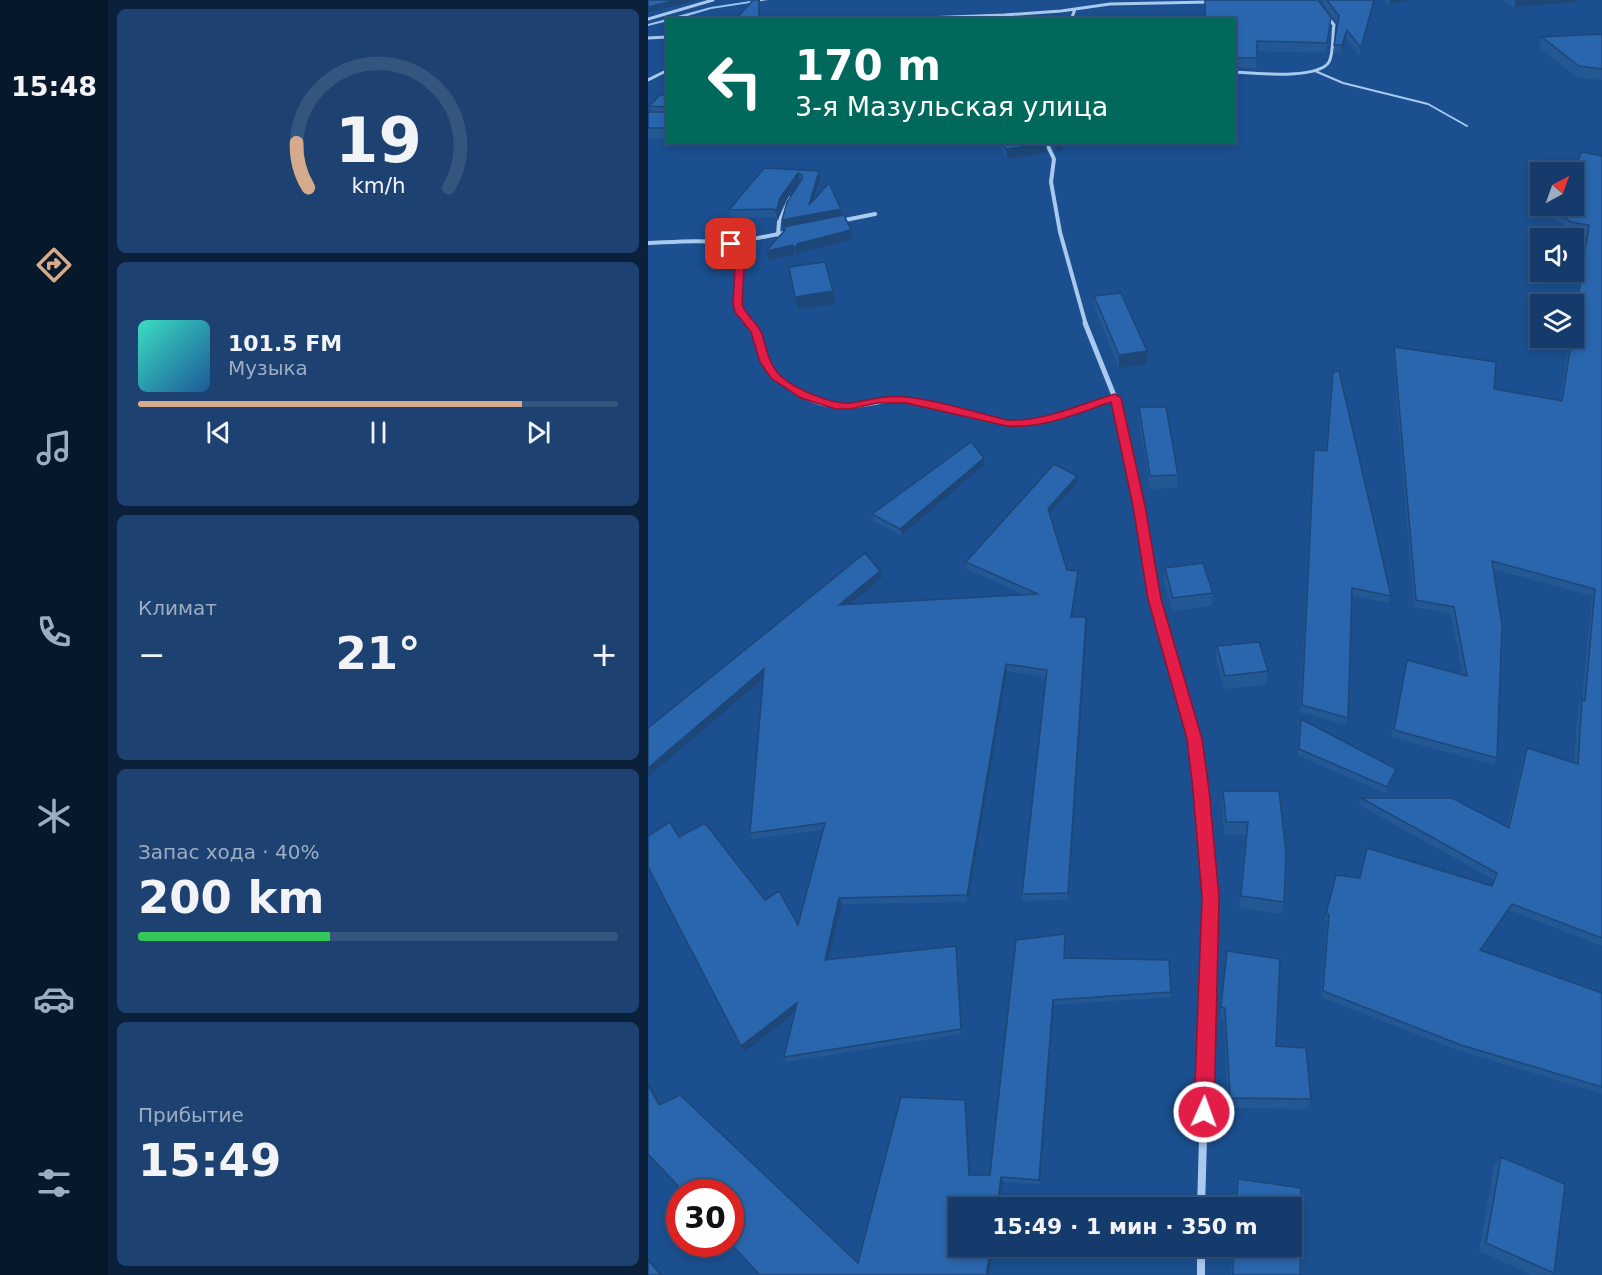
<!DOCTYPE html>
<html lang="ru">
<head>
<meta charset="utf-8">
<style>
  :root { --surface:#143b6b; --page:#1d4271; --text:#f1f3f6; --muted:#9dadc1; --line:#33557e; --accent:#d6ab8b }
  body { margin:0; font-family:"DejaVu Sans",sans-serif; background:var(--page); color:var(--text); height:100vh; display:flex; flex-direction:column; font-size:22px; white-space:nowrap }
  * { box-sizing:border-box; margin:0 }
  p { font-size:20px; color:var(--muted) }
  .icon { flex:none; width:33px; height:33px; fill:none; stroke:currentColor; stroke-width:2; stroke-linecap:round; stroke-linejoin:round }
  .map { position:relative; flex:1; overflow:hidden }
  .sheet { display:flex; flex-direction:column; gap:9px; padding:9px; background:#0b203b; width:540px }
  .sheet>* { flex:none }
  .guide { position:absolute; left:18px; top:18px; width:570px; height:126px; border-radius:0px; box-shadow:0 3px 9px #0003,0 0 0 2px var(--line); background:#00695c; color:#fff; overflow:hidden }
  .needle { width:39px; rotate:41deg }
  .controls { position:absolute; left:882px; top:162px; display:grid; gap:12px }
  .controls a { display:grid; place-items:center; width:54px; height:54px; border-radius:0px; background:var(--surface); box-shadow:0 3px 9px #0003,0 0 0 2px var(--line); font-size:30px }
  .speed { position:absolute; left:18px; top:1179px; display:flex; gap:12px; font-size:30px; font-weight:700; text-align:center }
  .speed>* { display:grid; place-content:center; width:78px; height:78px; border-radius:50%; background:var(--surface); box-shadow:0 3px 9px #0003,0 0 0 2px var(--line); line-height:1 }
  .speed .limit { border:9px solid #d22; background:#fff; color:#111 }
  .pin { position:absolute; display:grid; place-items:center; width:51px; height:51px; color:#fff; margin:-26px; border-radius:12px; box-shadow:0 3px 9px #0006 }
  .me { position:absolute; width:66px; margin:-33px; rotate:2deg; stroke-linejoin:round; filter:drop-shadow(0 0 4px #0008) }
  .turn { display:flex; align-items:center; gap:21px; height:126px; padding:0 30px; font-size:27px }
  .turn .icon { width:78px; height:78px; stroke-width:2.5 }
  .turn b { display:block; font-size:42px; line-height:51px }
  .big { font-size:45px; font-weight:700; line-height:1.1 }
  .sheet .tile { flex:1; display:flex; flex-direction:column; justify-content:center; gap:9px; min-width:0; padding:0 21px; border-radius:9px; background:var(--page) }
  .sheet .dial { align-items:center; gap:0 }
  .dial svg { height:156px; overflow:visible; fill:none; stroke:var(--line); stroke-width:7; stroke-linecap:round; text-anchor:middle }
  .dial text { fill:var(--text); stroke:none }
  .song { display:flex; align-items:center; gap:18px }
  .cover { width:72px; height:72px; border-radius:9px; background:linear-gradient(135deg,hsl(170 70% 55%),hsl(210 70% 35%)) }
  .played { height:6px; border-radius:3px; background:linear-gradient(90deg,var(--accent) 80%,var(--line) 80%) }
  .keys { display:flex; justify-content:space-around; direction:ltr }
  .heat { display:flex; justify-content:space-between; align-items:center; font-size:33px; direction:ltr }
  .charge { height:9px; border-radius:4px; background:linear-gradient(90deg,#34c759 40%,var(--line) 0) }
  .trip { position:absolute; left:300px; top:1197px; width:354px; height:60px; border-radius:0px; background:var(--surface); box-shadow:0 3px 9px #0003,0 0 0 2px var(--line); font-weight:700; line-height:60px; text-align:center }
  main { display:flex; flex:1; min-height:0 }
  .tab-bar { display:flex; flex-direction:column; width:108px; justify-content:space-around; align-items:center; background:#08182b; color:var(--muted) }
  .tab-bar .icon { width:42px; height:42px }
  .tab-bar .on { color:var(--accent) }
  .tab-bar b { font-size:27px; color:var(--text) }
  .map>svg:first-child { display:block }
</style>
</head>
<body>
<main>
<nav class="tab-bar">
<b>15:48</b>
<svg class="icon on" aria-label="directions" viewBox="0 0 24 24"><path d="M12 3l9 9-9 9-9-9zM9 14v-3h6M13 9l2 2-2 2"/></svg>
<svg class="icon" aria-label="music" viewBox="0 0 24 24"><path d="M9 18V5l10-2v13"/><circle cx="6" cy="18" r="3"/><circle cx="16" cy="16" r="3"/></svg>
<svg class="icon" aria-label="phone" viewBox="0 0 24 24"><path d="M5 4h4l2 5-3 2q2 4 5 5l2-3 5 2v4C11 20 4 13 5 4z"/></svg>
<svg class="icon" aria-label="climate" viewBox="0 0 24 24"><path d="M12 3v18M4 7l16 10M4 17L20 7"/></svg>
<svg class="icon" aria-label="car" viewBox="0 0 24 24"><path d="M5 17H2v-5l4-1 3-4h7l3 4 3 1v5h-3M9 17h6M6 11h13"/><circle cx="7" cy="17" r="2"/><circle cx="17" cy="17" r="2"/></svg>
<svg class="icon" aria-label="filters" viewBox="0 0 24 24"><path d="M4 7h16M4 17h16"/><circle cx="9" cy="7" r="2"/><circle cx="15" cy="17" r="2"/></svg>
</nav>
<section class="sheet">
<div class="tile dial"><svg viewBox="0 0 100 80">
<path d="M14 69A42 42 0 1 1 86 69"/>
<path d="M14 69A42 42 0 0 1 8 46" stroke="#d6ab8b"/>
<text x="50" y="56" font-size="32" font-weight="700">19</text>
<text x="50" y="72" font-size="11">km/h</text>
</svg></div>
<div class="tile">
<div class="song"><i class="cover"></i><div><b>101.5 FM</b><p>Музыка</p></div></div>
<div class="played"></div>
<div class="keys"><svg class="icon" aria-label="previous" viewBox="0 0 24 24"><path d="M18 5L8 12l10 7zM5 5v14"/></svg><svg class="icon" aria-label="pause" viewBox="0 0 24 24"><path d="M8 5v14M16 5v14"/></svg><svg class="icon" aria-label="next" viewBox="0 0 24 24"><path d="M6 5l10 7-10 7zM19 5v14"/></svg></div>
</div>
<div class="tile"><p>Климат</p>
<div class="heat"><a>−</a><b class="big">21°</b><a>+</a></div>
</div>
<div class="tile"><p>Запас хода · 40%</p><b class="big">200 km</b><div class="charge"></div></div>
<div class="tile"><p>Прибытие</p><b class="big">15:49</b></div>
</section>
<div class="map">
<svg width="954" height="1275" viewBox="0 0 954 1275">
  <rect width="100%" height="100%" fill="#1b4f8f"/>
  <g fill="none" stroke-linecap="round" stroke-linejoin="round">
    <path fill="#9cc4f0" fill-rule="evenodd" d="M109,0H120L63,9L26,20H20V21L0,26V24L63,7Z"/>
    <path stroke="#a9c9ee" stroke-width="2" d="M667,71L695,83L780,104L819,126"/>
    <path stroke="#a9c9ee" stroke-width="3" d="M0,19L65,0
      M221,20L356,15L413,11L462,4L562,2
      M423,20L427,9
      M0,38L20,37
      M586,72C605,73 670,80 681,62C686,52 684,36 686,25L678,15
      M0,80L20,70"/>
    <path stroke="#a9c9ee" stroke-width="4" d="M398,142L406,159L403,182L412,232L438,325
      M192,221L227,214
      M130,235L131,222L142,198
      M0,243C19,243 82,235 92,252L89,304L103,325
      M84,243L141,232"/>
    <path stroke="#a9c9ee" stroke-width="5" d="M102,323C116,341 113,364 131,379C149,396 177,408 202,406C221,405 238,398 256,400C291,404 325,415 359,423C397,424 431,410 467,398
      M437,323L467,398L491,506L500,563"/>
    <path stroke="#a9c9ee" stroke-width="7" d="M500,562L506,599L546,739L560,873"/>
    <path stroke="#a9c9ee" stroke-width="8" d="M553,1208L562,897L559,871
      M553,1246V1275"/>
  </g>
  <path fill="#245895" d="M675,0H727L711,56L698,38L693,53H685L690,24L675,4Z
    M735,0H762L742,4Z
    M854,0H929L928,2L866,7Z
    M683,17L678,53L609,51L608,68L586,67V20Z
    M954,34V80L928,77L891,47L894,37Z
    M20,95V139H0V112H4L1,106Z
    M350,142H398L399,153L359,159Z
    M403,142H414V151L407,152Z
    M954,156V946L861,910L832,950L954,993V1094L809,1050L673,997L679,921L676,920L688,875L712,878L719,848L843,886L846,880L711,805L713,798L859,827L876,755L879,748L926,763L930,706L934,699L944,596L845,569L849,758L846,765L743,737L759,660L815,675L803,614L766,607L745,354L746,347L846,389L912,401L922,338H926V316L938,231L921,228L903,216L905,210Z
    M116,168L171,171L172,179L167,199L194,216L205,239L151,253L149,258L147,254L121,260L118,251L137,231L134,220L153,181H152L134,206L130,220L128,217L83,218L81,210Z
    M446,296L499,351V364L471,368L447,309Z
    M685,372L743,596L741,603L704,596L700,718L698,725L652,712L665,457L666,450H678Z
    M491,407L530,475L529,488L502,489L491,420Z
    M336,465L254,535L225,521L224,514Z
    M429,476V483L402,514L419,570L430,578L424,617H438L420,900L374,901V894L398,677L359,671L320,902L194,904L181,960L308,946L309,952L314,1034L139,1062L136,1057L146,1013L97,1052L31,837L117,900L150,925L175,830L105,839L102,833L116,679L0,777V728L232,571L234,578L202,605L377,595L319,569L318,562Z
    M517,568L565,593L564,606L525,611L516,581Z
    M569,646L620,671L618,685L576,689L568,659Z
    M653,719L748,769L737,793L650,756L651,725Z
    M575,791H631L636,902L633,914L591,908L598,834H576L574,804Z
    M417,934V958L523,992V997L406,1005L392,1184L355,1182L351,1208H310V1246H345L341,1275H112L0,1154V1081L13,1105L210,1263L318,1105L323,1175H342Z
    M579,951L628,1046L663,1099L659,1109L580,1108L576,1019L572,1018Z
    M853,1157L906,1273L904,1275H884L831,1251L846,1166Z
    M590,1179L653,1188L652,1275H583L584,1246H644V1208H587L588,1187Z"/>
  <path fill="#1d4779" d="M29,0H51L0,12V7Z
    M111,0H112V20H111Z
    M726,0H727L711,56L713,48Z
    M742,0H762L742,4Z
    M868,0H929L928,2L866,7Z
    M699,30L698,38L693,53L694,45Z
    M414,142V151L407,152V143Z
    M398,144L399,153L359,159L358,149Z
    M171,171L172,179L162,213L161,205Z
    M150,173L152,181L134,206L130,220L128,212L132,198Z
    M193,209L194,216L136,228L134,220Z
    M203,230L205,239L151,253L149,258L147,249L149,244Z
    M145,245L147,254L121,260L118,251Z
    M185,291L187,304L150,309L147,297Z
    M499,351V364L471,368V355Z
    M336,458V465L254,535L252,529Z
    M429,476V483L400,516V509Z
    M232,571L234,578L193,612L191,605Z
    M430,571V578L423,624V617Z
    M438,617L439,624L420,900V893Z
    M358,664L359,671L320,902L319,895Z
    M116,669L119,676L0,777V768Z
    M191,898L194,904L179,966L177,960Z
    M864,904L861,910L828,956L832,950Z
    M308,946L309,952L314,1034L313,1029Z
    M405,1000L406,1005L392,1184L391,1180Z
    M149,1003L152,1008L97,1052L93,1046Z
    M0,1081L16,1110L11,1105L0,1085Z
    M317,1100L318,1105L323,1179L321,1175Z
    M353,1177L355,1182L351,1208H349Z
    M343,1246H345L341,1275H338Z
    M0,1258L15,1275H13L0,1260Z"/>
  <path fill="#2a66ad" stroke="#1d4779" stroke-width="1.5" d="M0,0H29L0,7Z
    M105,0H111V20H87Z
    M557,0H670L683,17L679,43L609,41V58H586V20H557Z
    M679,0H726L713,48L699,30L694,45H686L691,16Z
    M954,34V69L931,66L894,37Z
    M12,95H20V128H0V112H19L18,107L1,106Z
    M354,142H398V144L358,149Z
    M934,152L954,156V938L864,904L832,950L954,993V1087L813,1045L675,991L681,914H678L688,875L712,878L719,848L844,886L849,873L713,798H804L861,828L879,748L930,764L934,699L937,700L947,589L844,561L854,625L849,758L746,730L759,660L819,676L806,607L768,600L746,347L848,362L846,389L914,401L924,338H926V325L941,225L923,222L905,210L907,206H926V172H924Z
    M116,168L171,171L161,205L181,183L193,209L134,220L139,202L154,179V175L150,173L132,198L128,212L126,209L81,210Z
    M196,215L203,230L149,244L147,249L145,245L118,251L137,230L136,227Z
    M177,262L185,291L147,297L141,267Z
    M473,293L499,351L471,355L446,296Z
    M691,371L743,596L704,588L700,718L654,705L666,450L679,451L685,372Z
    M491,407H518L530,475L502,476Z
    M323,442L336,458L252,529L224,514Z
    M406,464L429,476L400,509L419,570L430,571L423,617H438L420,893L374,894L399,670L358,664L319,895L191,898L177,960L308,946L313,1029L136,1057L149,1003L93,1046L0,867V836L22,822L31,837L57,823L117,900L131,891L150,925L177,823L102,833L116,669L0,768V728L217,553L232,571L191,605L390,594L318,562Z
    M555,563L565,593L525,598L517,568Z
    M611,642L620,671L577,676L569,646Z
    M653,719L748,769L739,787L651,749Z
    M575,791H631L638,853L636,902L593,896L600,822H578Z
    M417,934L416,958L521,960L523,992L405,1000L391,1180L353,1177L349,1208H310V1246H343L338,1275H112L82,1243V1192H36L0,1154V1085L11,1105L32,1095L210,1263L253,1097L317,1100L321,1175H342L368,940Z
    M579,951L632,959L628,1044V1046L658,1048L663,1099L582,1098L577,1008L573,1007Z
    M853,1157L917,1184L906,1273L838,1243Z
    M590,1179L653,1188L652,1275H585L586,1246H644V1208H588Z
    M0,1260L13,1275H0Z"/>
  <path fill="#e11d48" stroke="#92132f" stroke-width="1.5" d="M80,242H86L97,252L94,304C98,316 109,322 114,334C118,347 120,361 129,372C141,387 183,405 203,403C221,400 238,395 257,397C287,399 329,413 359,420C397,422 432,404 467,394L473,398L497,506L513,599L554,739L561,790L571,897L566,1112L563,1119L556,1122L549,1119L546,1112L554,897L545,790L539,739L500,599L485,506L463,402C430,413 395,429 359,426L258,403H229L202,409H188L153,398L123,378L112,362L103,332L87,312L85,304L88,253L80,245Z"/>
</svg>
<div class="controls">
<a><svg class="needle" viewBox="-14 -14 28 28"><path d="M0-13l5 13h-10z" fill="#e53935"/><path d="M0 13l5-13h-10z" fill="#9dadc1"/></svg></a>
<a><svg class="icon" aria-label="sound" viewBox="0 0 24 24"><path d="M4 9h4l5-4v14l-5-4H4zM17 9q2 3 0 6"/></svg></a>
<a><svg class="icon" aria-label="layers" viewBox="0 0 24 24"><path d="M12 4l9 5-9 5-9-5zM3 14l9 5 9-5"/></svg></a>
</div>
<div class="speed"><div class="limit">30</div></div>
<div class="pin" style="left:83px;top:244px;background:#d93025"><svg class="icon" aria-label="arrive" viewBox="0 0 24 24"><path d="M6 21V4h12l-3 4 3 4H6"/></svg></div>
<svg class="me" style="left:556px;top:1112px" viewBox="-20 -20 40 40"><circle r="17" fill="#e11d48" stroke="#fff" stroke-width="3"/><path d="M0-11L8 9 0 5-8 9z" fill="#fff"/></svg>
<div class="trip">15:49 · 1 мин · 350 m</div>
<div class="guide">
<div class="turn"><svg class="icon" aria-label="left" viewBox="0 0 24 24"><path d="M17 20v-9H6M10 6l-5 5 5 5"/></svg><div><b>170 m</b>3-я Мазульская улица</div></div>
</div>
</div>
</main>
</body>
</html>
